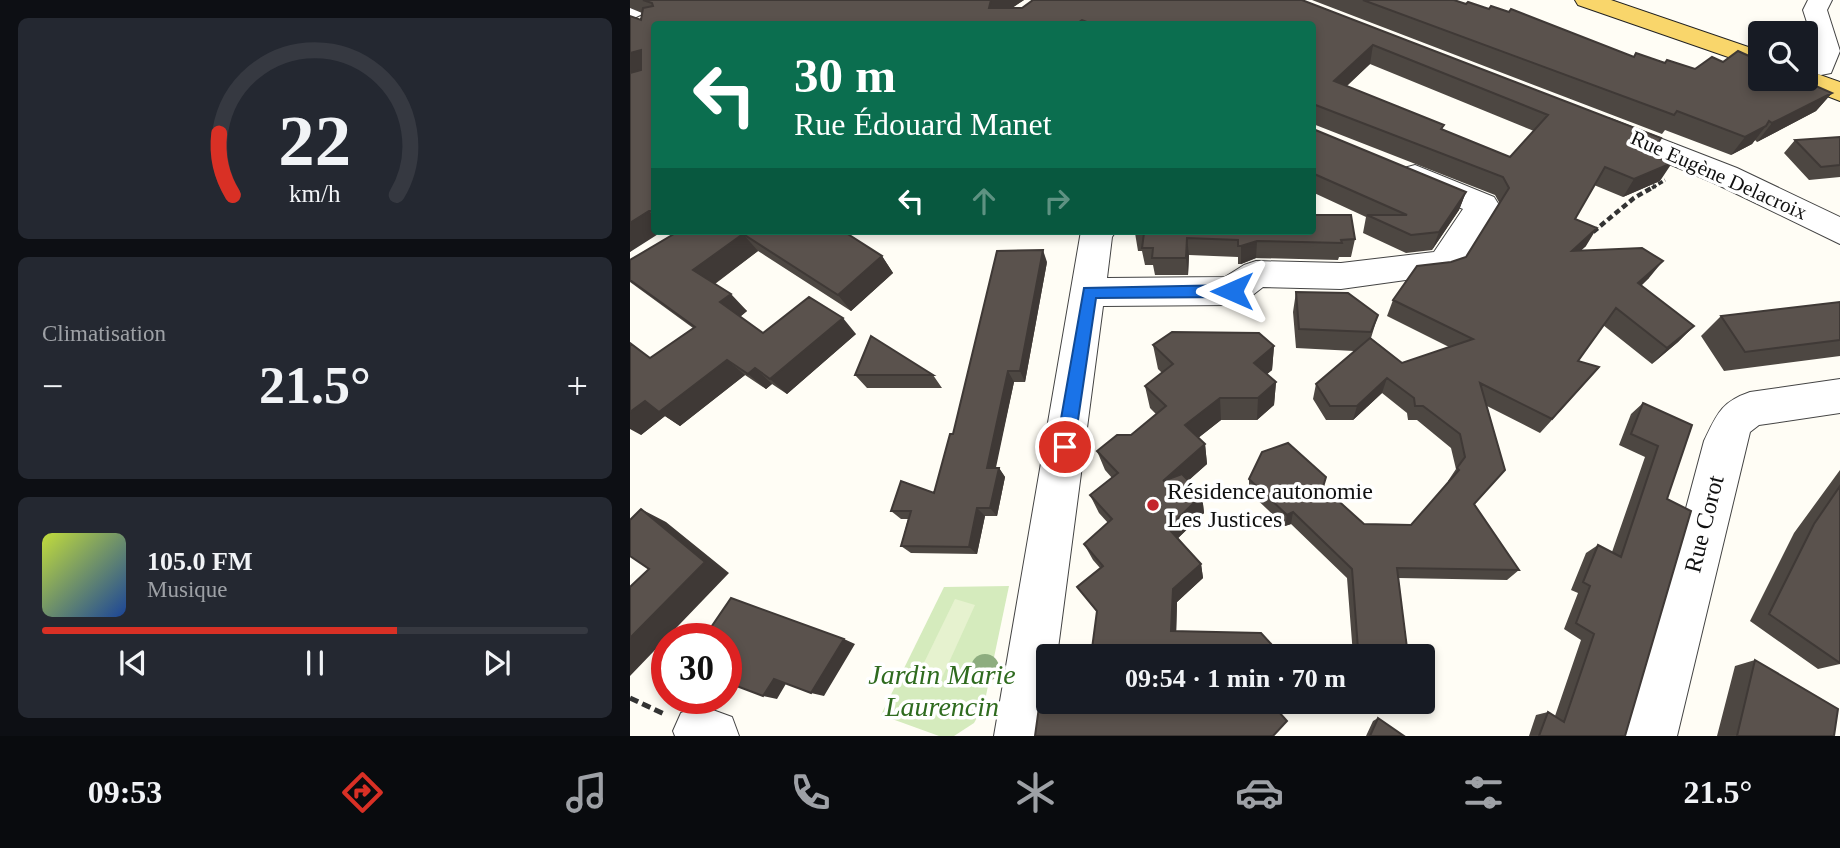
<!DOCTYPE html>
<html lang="fr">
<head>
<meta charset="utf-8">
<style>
  :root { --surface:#171b24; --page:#242831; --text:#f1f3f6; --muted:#9ea1a6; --line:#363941; --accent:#d93025 }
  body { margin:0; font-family:Georgia,serif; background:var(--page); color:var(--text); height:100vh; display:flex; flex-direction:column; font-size:26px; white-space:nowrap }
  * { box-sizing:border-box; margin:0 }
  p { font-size:23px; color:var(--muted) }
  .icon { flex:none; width:38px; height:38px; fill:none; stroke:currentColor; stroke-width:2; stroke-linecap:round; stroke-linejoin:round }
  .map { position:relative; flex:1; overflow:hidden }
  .panel { display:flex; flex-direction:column; gap:18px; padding:18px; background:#0d0f14; width:630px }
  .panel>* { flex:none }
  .top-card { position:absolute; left:21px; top:21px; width:665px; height:214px; border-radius:7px; box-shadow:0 4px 10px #0003; background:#0b6e4f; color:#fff; overflow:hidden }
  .tools { position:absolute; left:1118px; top:21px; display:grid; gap:14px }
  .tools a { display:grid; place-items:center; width:70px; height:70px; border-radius:7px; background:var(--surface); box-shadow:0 4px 10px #0003; font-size:35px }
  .speed { position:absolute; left:21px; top:623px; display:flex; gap:14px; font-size:35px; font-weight:700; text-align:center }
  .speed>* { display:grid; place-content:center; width:91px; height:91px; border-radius:50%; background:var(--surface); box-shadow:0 4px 10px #0003; line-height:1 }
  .speed .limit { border:10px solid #d22; background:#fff; color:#111 }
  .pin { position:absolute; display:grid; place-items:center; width:60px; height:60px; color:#fff; margin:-30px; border:4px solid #fff; border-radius:50%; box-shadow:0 2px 7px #0007 }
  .me { position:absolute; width:77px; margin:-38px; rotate:270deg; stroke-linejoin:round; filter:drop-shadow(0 0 5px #0008) }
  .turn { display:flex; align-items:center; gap:24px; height:147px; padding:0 28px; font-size:32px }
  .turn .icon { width:91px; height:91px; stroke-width:2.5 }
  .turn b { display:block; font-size:49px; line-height:60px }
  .lanes { display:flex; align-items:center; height:66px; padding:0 28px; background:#0003; justify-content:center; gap:35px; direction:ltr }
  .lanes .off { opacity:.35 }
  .big { font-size:52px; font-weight:700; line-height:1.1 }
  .panel .tile { flex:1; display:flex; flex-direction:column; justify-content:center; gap:10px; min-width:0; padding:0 24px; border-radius:10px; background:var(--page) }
  .panel .dial { align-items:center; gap:0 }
  .dial svg { height:182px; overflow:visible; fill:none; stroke:var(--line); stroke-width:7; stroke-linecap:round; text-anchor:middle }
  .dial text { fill:var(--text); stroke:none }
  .song { display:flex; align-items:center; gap:21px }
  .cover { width:84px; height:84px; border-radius:10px; background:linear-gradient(135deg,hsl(70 70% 55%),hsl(220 70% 35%)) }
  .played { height:7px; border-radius:4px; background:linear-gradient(90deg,var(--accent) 65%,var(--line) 65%) }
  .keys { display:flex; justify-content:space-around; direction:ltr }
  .heat { display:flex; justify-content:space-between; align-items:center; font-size:38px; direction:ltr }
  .trip { position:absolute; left:406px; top:644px; width:399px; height:70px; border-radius:7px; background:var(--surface); box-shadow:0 4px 10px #0003; font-weight:700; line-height:70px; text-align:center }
  .menu { display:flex; height:112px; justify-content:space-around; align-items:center; background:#090b0e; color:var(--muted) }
  .menu .icon { width:49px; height:49px }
  .menu .active { color:var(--accent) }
  .menu b { font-size:32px; color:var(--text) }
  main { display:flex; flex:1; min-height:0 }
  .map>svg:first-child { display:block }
</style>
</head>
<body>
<main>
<section class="panel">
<div class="tile dial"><svg viewBox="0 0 100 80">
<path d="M14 69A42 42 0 1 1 86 69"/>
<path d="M14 69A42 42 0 0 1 8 42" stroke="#d93025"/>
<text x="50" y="56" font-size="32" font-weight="700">22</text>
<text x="50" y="72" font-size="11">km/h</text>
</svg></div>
<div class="tile"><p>Climatisation</p>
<div class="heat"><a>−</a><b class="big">21.5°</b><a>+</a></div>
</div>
<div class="tile">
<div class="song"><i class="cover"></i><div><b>105.0 FM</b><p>Musique</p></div></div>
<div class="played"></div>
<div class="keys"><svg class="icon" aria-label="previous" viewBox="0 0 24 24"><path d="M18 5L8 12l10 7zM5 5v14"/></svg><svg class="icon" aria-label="pause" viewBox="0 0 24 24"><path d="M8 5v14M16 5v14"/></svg><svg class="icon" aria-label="next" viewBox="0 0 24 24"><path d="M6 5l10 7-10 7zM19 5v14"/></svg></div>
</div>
</section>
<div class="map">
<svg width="1210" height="736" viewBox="0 0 1210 736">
  <rect width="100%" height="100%" fill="#fffdf5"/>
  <path fill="#d5ebbd" d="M379,586L354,705L344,723L324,736H309L251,715L314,587Z"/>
  <path fill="#e6f2cf" d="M325,599L345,605L311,680L289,673Z"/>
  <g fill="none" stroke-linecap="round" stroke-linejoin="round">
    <g stroke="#444" stroke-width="2">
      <path id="minor" d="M4,0H34L31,5L0,20V2Z
        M1178,0H1202L1197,10L1210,51L1201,73L1191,75L1181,73L1177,67L1185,47L1173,10Z
        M978,118L1107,168L1210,217V244L1084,183L968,134L963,127L968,120Z
        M785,165L864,197L869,205L826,273L711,289L633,287L615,301L602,305L473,306L427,656H418V702H421L416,736H364L451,231H486L482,237L477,278L595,277L614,265L626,261L711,263L804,252L833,209L774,184L769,176L774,168Z
        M1210,379V413L1129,425L1120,432L1047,736H995L1074,441C1087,414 1091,402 1120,392Z
        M69,705L102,717L109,736H45L43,731L51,713Z"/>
    </g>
    <g stroke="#222" stroke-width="2">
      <path id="major" d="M945,0H981L1130,51V68L948,5Z
        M1176,70L1210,82V101L1166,84L1163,79H1176Z"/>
    </g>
    <path stroke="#333" stroke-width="3.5" stroke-dasharray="5 2.5" stroke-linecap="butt" d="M1022,188L1035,180"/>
    <path stroke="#333" stroke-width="4.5" stroke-dasharray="6 3.5" stroke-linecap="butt" d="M963,232L1004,198L1025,186"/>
    <path stroke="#333" stroke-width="5" stroke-dasharray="9 4.5" stroke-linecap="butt" d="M0,698L34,714"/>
    <use href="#minor" fill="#fff" fill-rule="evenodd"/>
    <use href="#major" fill="#f9d66b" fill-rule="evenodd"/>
  </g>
  <circle fill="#8dad7f" cx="355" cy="668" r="14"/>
  <path fill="#4d4742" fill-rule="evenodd" d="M0,0H394L382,8L672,0L1021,155L1030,181L993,197L964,185L945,219L956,246L951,250L1019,278L1011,286L1064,326L1048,342L1022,364L973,325L948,361L969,367L910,433L857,406L875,470L844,505L889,570L877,580L768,578L778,656H724L723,655L717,578L661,524L655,526L619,492V479L693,488L734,524L781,525L819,482L818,481L826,469L821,448L787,420H778L777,413L752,393L723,420H696L683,399L686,384L724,351L666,348L663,312L666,292L748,315L741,338L772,363L819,347L757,316L763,300L821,262L836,257L870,204L865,195L683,124V129L836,192L829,210L802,250L776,253L733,233L736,217L682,192V24H24V231L0,252L12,13L0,8ZM740,64L904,131L880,157L812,129L814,125L717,86Z
    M682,0H824L1004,57L1065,69L1093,62L1202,93L1186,111L1127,142L1125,140L1122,144L1101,155L1035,130L1032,134Z
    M1210,137V177L1179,180L1154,153L1165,140Z
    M49,231L215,232L252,256L263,273L221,311L128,251L85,284L117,311L110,317L133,333L226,334L157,394L142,384L136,389L115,375L50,426L35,416L11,435L20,358L63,328L0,282V260Z
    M505,233L725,239L721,257H709L708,260L626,258L611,264H608V257L559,255L558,275H525L523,265H515L512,251H508Z
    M417,262L395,382H384L365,468H369L375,477L367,516H355L347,554L281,553L271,546L278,519H271L261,511L304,493L323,434Z
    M1210,302V356L1094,371L1071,336L1091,316Z
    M542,332L629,333L644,346L642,370L637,374L646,382L644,405L627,420H591L568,438L575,444L577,464L558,481L572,495L574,513L548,538L571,564L573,578L547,602L546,631L631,633L652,656H461L467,612L447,587L470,568L463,560L454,544L478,523L469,513L460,495L482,478L475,470L467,451L487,435H501L526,414L520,408L515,386L532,373L528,369L523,345Z
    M225,375H303L312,388H237Z
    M1013,403L1062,425L1037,499L995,736H899L906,715L918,712L925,716L951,640L934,629L948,593L941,590L956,553L968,545L982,552L1015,457L989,445L1001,414Z
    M1210,470V664L1188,669L1120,621L1164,533Z
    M1125,660L1204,736H1087L1105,666Z
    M748,718L774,736H736L743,721Z"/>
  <path fill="#3f3936" d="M361,0H394L368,17L359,8Z
    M743,45L740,64L702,99L704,81Z
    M11,50L24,68L0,75V53Z
    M1202,93L1186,111L1127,142L1142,123Z
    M1136,126L1122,144L1101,155L1115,137Z
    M1042,163L1030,181L993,197L1004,179Z
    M836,192L829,210L802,250L809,232Z
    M19,211L24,217V231H33L0,252V223Z
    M967,228L956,246L932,268L942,251Z
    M113,234L128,251L80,287L63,270Z
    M557,238L559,255L558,275L556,258Z
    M627,241L626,258L611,264V246Z
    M413,250L417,262L395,382L390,371Z
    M252,256L263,273L221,311L208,295Z
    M1033,261L1019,278L995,300L1008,283Z
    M101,294L117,311L107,319L90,302Z
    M213,318L226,334L157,394L140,379Z
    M1064,326L1048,342L1022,364L1037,348Z
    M644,346L642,370L623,386L624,363Z
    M97,360L115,375L50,426L35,416L11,435L0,429V412L15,401Z
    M969,367L956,382L910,433L922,419Z
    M125,368L142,384L136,389L118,374Z
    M378,371L384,382L364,477L357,468Z
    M757,378L752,393L723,420L727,406Z
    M646,382L644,405L627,420L628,398Z
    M590,398L591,420L558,446L555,425Z
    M575,444L577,464L537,499L533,481Z
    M369,468L375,477L367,516L360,508Z
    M572,495L574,513L542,544L538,528Z
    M347,508L355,516L347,554L339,547Z
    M11,509L36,522L99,573L0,676V638L75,562Z
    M663,512L661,524L655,526L657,515Z
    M571,564L573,578L547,602L546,642L541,631L543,589Z
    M214,639L225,644L194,696L181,693Z
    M144,679L157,682L147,699L133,696Z"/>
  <path fill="#5a524d" stroke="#3f3936" stroke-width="2" fill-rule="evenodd" d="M13,0H361L359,8H392L403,0H672L1031,138L1021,155L1042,163L1004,179L975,167L945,219L967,228L942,251L1012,248L1033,261L1008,283L1064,326L1037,348L986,308L948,361L969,367L922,419L850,383L875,470L844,504L889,570L767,568L778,656H740L728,649L722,569L663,512L657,515L619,479L632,452L658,443L696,477L693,487L734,524L781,525L829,470L827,468L835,457L830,434L793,406H785L784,398L757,378L727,406H700L686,384L740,338L772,363L843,339L763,300L787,266L821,262L836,257L879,188L873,177L683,104V129L836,192L809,232L781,235L737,215H777L682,173V24H462L452,20L446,24H24V211H19L0,223V73L11,70V50L0,53V16L11,20L13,8L23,6L22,3ZM743,45L918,115L880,157L811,129L814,125L704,81Z
    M733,0H824L836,4L838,2L859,9L861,6L879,12L881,9L1004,57L1006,53L1035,63L1037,60L1065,69L1082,57L1093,62L1108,51L1130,61V79H1170L1202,93L1142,123L1139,121L1136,126L1115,137L1047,111L1044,115Z
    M1210,137V165L1191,167L1165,140Z
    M682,215H721L725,239L711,240L712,243L627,241L611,246H608V240L557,238L556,258H522L523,248H512L514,233H505V231H682Z
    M49,231H213L252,256L208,295L113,234L63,270L101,294L90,302L133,333L179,297L213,318L140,379L125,368L118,374L97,360L29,412L15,401L0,412V343L20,358L65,327L0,280V260Z
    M413,250L390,371H378L357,468H369L360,508H347L339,547L271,546L281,511H261L271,481L304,493L320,434H323L367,251Z
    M666,292L718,293L748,315L741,332L669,329Z
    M1210,302V340L1115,352L1091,316Z
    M542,332L629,333L644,346L624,363L646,382L628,398H590L555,425L575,444L533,481L552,474L572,495L538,528L571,564L543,589L541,631L631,633L652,656H461L467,611L447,587L473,566L454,544L482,519L460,495L488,473L467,451L487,435H501L536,406L515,386L543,364L523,345Z
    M241,336L303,375H225Z
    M1013,403L1062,425L1037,499L1061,511L995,736H909L918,712L934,722L964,634L946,623L960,586L953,582L968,545L991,557L1028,446L1001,434Z
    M1210,486V663L1139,614L1184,524Z
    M11,509L75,562L0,638V587L19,569L0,556V520Z
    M101,598L214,639L181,693L144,679L133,696L96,682V670L101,663L96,661V639H73Z
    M1125,660L1208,709L1204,736H1107Z
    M418,698V702H640L657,721L643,736H405L409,707Z
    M748,718L774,736H740Z"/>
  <path fill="#1a73e8" stroke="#114b97" stroke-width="2" d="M602,285L609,291L602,297L466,298L444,447L441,453L435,455L429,453L426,447L454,288Z"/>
  <circle fill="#c4262e" stroke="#fff" stroke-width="2.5" cx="523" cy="505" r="7"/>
  <g text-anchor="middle" stroke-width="7" stroke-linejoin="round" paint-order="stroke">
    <g font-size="21" fill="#111" stroke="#fff">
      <text transform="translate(1089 175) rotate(24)" y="7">Rue Eugène Delacroix</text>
    </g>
    <g font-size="24" fill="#111" stroke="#fff" text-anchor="start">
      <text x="537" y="499">Résidence autonomie<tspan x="537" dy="28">Les Justices</tspan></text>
    </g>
    <g font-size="24" fill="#111" stroke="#fff">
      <text transform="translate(1074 524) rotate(-76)" y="8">Rue Corot</text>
    </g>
    <g font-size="28" font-style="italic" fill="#2f6b1f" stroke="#fff">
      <text x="312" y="684">Jardin Marie<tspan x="312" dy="32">Laurencin</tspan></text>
    </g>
  </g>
</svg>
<div class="tools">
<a><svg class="icon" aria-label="search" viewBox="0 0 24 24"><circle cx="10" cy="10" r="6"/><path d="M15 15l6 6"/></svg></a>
</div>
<div class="speed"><div class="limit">30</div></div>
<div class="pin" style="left:435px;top:447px;background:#d93025"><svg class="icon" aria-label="arrive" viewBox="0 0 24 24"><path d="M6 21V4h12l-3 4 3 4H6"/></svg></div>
<svg class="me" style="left:602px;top:291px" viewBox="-20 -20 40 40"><path d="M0-17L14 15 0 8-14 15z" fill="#1a73e8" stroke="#fff" stroke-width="4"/></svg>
<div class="trip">09:54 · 1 min · 70 m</div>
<div class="top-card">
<div class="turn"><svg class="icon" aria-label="left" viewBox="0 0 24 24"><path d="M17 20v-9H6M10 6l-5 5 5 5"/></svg><div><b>30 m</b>Rue Édouard Manet</div></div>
<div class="lanes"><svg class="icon" aria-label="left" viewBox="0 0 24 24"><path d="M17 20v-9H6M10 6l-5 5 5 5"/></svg><svg class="icon off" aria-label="ahead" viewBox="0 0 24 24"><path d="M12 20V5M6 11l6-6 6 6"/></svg><svg class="icon off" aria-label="right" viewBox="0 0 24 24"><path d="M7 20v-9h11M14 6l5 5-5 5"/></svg></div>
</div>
</div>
</main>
<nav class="menu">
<b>09:53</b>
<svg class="icon active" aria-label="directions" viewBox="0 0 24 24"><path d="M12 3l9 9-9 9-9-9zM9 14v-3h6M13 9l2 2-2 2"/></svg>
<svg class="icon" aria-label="music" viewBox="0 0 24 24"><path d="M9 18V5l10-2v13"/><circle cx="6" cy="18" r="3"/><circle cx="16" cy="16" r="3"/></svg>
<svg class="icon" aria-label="phone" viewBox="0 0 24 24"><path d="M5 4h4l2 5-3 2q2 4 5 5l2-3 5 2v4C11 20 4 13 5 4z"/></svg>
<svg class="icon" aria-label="climate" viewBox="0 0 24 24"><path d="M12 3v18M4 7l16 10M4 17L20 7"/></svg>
<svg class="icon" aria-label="car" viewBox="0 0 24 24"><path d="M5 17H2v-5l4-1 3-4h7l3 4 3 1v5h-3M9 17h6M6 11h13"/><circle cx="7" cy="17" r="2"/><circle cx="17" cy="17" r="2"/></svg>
<svg class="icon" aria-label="filters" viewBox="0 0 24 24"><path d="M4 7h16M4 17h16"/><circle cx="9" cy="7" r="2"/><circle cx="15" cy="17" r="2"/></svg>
<b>21.5°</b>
</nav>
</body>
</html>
